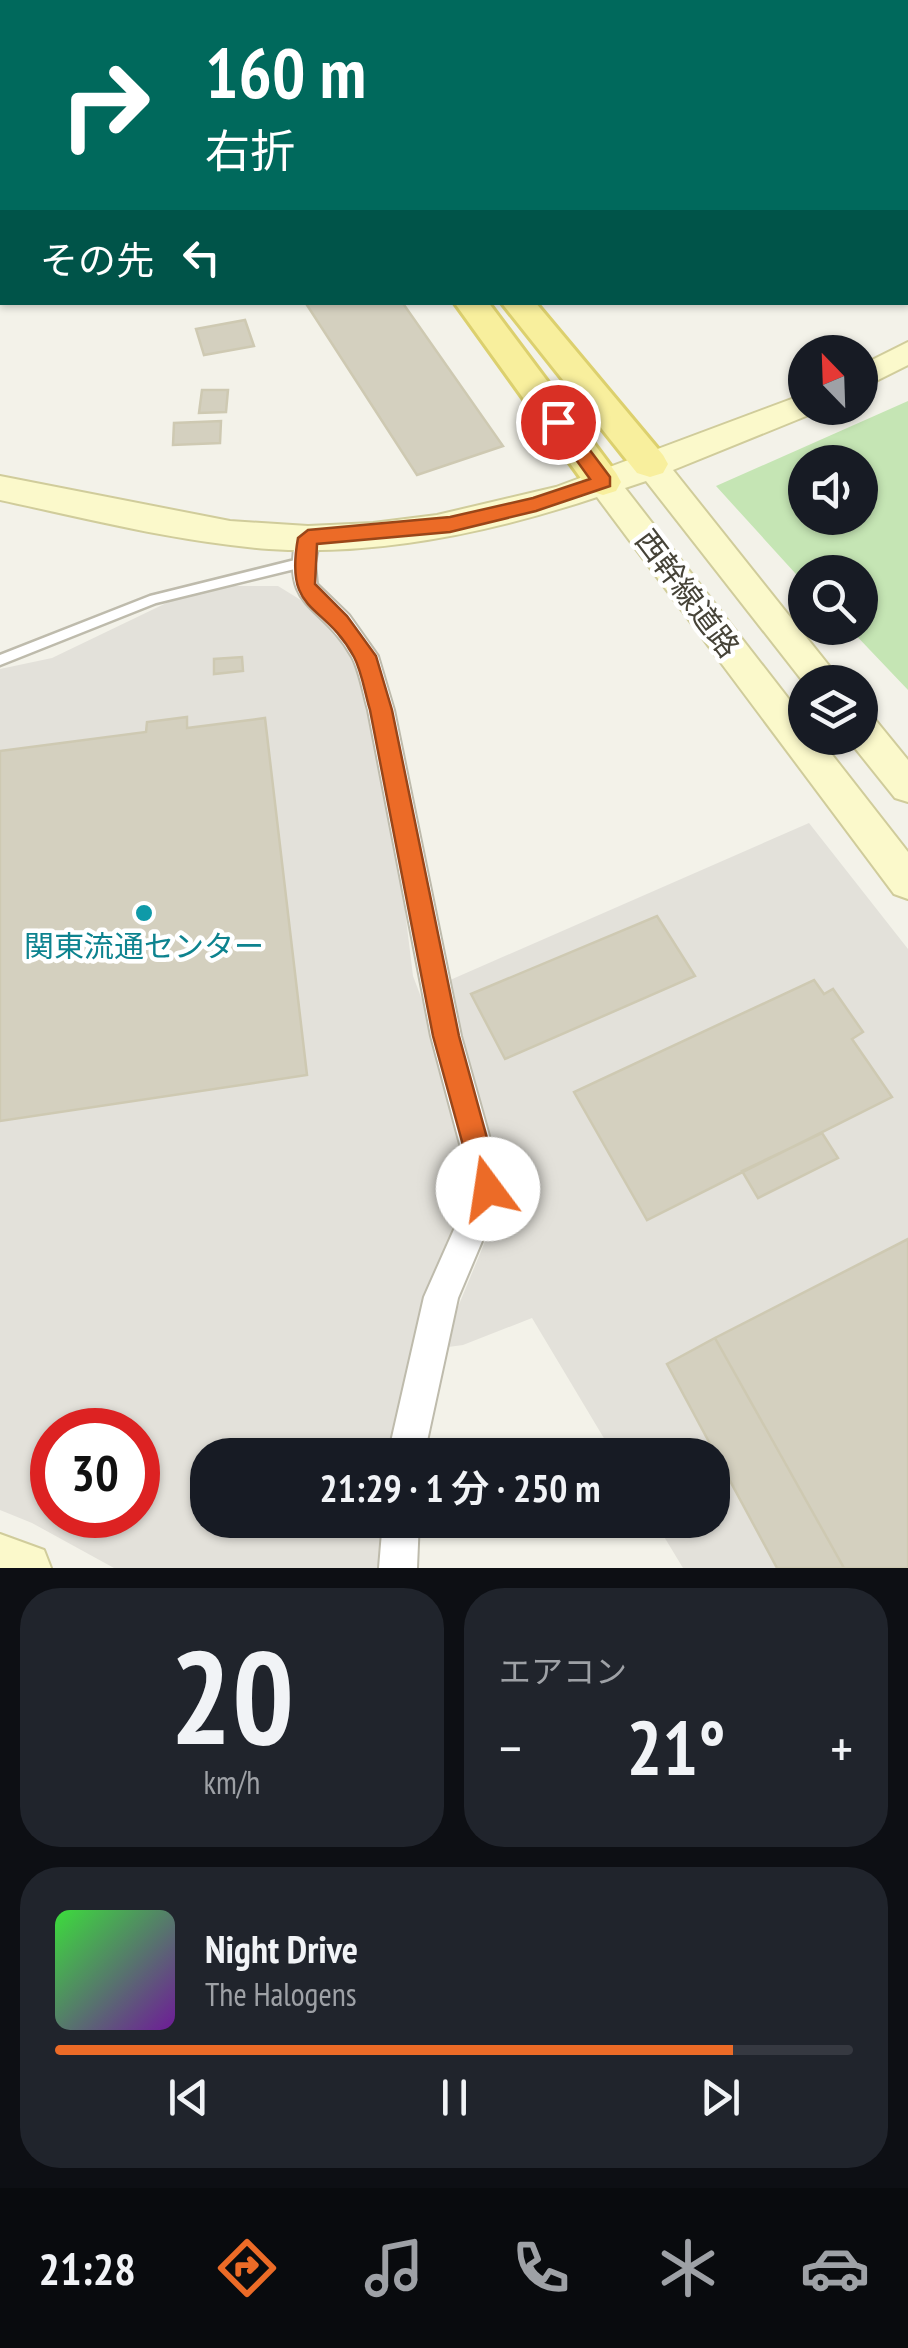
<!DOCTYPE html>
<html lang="ja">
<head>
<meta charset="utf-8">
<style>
  :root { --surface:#171b24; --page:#20242c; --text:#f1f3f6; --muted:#9ea1a6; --line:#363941; --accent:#ec6b27 }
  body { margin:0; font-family:"PT Sans Narrow","Noto Sans JP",sans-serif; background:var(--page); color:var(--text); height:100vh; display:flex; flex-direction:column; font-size:38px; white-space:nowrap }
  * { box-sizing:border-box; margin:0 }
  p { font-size:32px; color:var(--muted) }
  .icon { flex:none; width:55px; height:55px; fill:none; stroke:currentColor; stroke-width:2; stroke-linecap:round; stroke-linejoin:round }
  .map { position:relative; height:1568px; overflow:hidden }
  .details { display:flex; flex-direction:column; gap:20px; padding:20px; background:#0d0f14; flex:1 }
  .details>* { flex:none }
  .top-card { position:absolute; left:0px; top:0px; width:910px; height:305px; box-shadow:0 2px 8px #0004; background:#00695c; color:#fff; overflow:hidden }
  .needle { width:65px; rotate:337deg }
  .tools { position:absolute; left:788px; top:335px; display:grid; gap:20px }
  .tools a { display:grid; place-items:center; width:90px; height:90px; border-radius:50%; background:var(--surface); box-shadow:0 2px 8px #0004; font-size:50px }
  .speed { position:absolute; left:30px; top:1408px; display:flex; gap:20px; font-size:50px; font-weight:700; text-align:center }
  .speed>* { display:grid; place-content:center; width:130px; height:130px; border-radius:50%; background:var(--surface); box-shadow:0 2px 8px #0004; line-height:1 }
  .speed .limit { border:15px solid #d22; background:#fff; color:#111 }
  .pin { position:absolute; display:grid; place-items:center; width:85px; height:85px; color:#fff; margin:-42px; border:5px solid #fff; border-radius:50%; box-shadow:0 2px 10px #0007 }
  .me { position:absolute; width:110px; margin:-55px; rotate:346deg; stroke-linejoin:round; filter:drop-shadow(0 0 8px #0008) }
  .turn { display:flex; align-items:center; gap:35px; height:210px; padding:0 40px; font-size:45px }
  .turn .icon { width:130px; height:130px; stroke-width:2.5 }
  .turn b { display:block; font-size:70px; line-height:85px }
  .then { display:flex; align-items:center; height:95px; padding:0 40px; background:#0003; gap:20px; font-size:38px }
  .big { font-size:75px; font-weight:600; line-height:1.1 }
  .details .widget { flex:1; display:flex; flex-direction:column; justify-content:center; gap:15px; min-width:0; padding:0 35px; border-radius:40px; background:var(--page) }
  .details .dial { align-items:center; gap:0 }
  .dial b { font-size:130px; line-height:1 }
  .song { display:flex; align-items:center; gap:30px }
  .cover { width:120px; height:120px; border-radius:15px; background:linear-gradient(135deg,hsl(120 70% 55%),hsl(280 70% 35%)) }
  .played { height:10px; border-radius:5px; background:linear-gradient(90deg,var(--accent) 85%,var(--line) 85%) }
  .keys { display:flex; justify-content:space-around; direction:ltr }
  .heat { display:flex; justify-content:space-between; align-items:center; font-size:55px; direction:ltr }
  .details .tiles { flex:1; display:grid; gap:20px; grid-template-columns:1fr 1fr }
  .widget:last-child { grid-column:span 2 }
  .trip { position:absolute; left:190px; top:1438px; width:540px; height:100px; border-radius:40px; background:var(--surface); box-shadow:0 2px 8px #0004; font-weight:600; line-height:100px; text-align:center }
  .tabs { display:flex; height:160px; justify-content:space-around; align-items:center; background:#090b0e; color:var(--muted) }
  .tabs .icon { width:70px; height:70px }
  .tabs .active { color:var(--accent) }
  .tabs b { font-size:45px; color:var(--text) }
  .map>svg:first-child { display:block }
</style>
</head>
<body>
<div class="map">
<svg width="908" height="1568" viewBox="0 0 908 1568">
  <rect width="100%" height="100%" fill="#f3f2e9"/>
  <path fill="#e3e1da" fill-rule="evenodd" d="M231,586H278L317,610L347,651L364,688L391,796L413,976L451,1076L481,1175L395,1455H208V1520H386L379,1568H114L32,1523L0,1510V669L52,658L183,595ZM52,1430H138V1515H52Z
    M809,823L908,949V1568H683L654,1520H712V1455H614L532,1318L463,1345L441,1348L503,1198L496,1162L441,984Z"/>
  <path fill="#c5e5b4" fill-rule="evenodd" d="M908,401V690L849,628H860V572H805V584L716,486ZM805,462H860V518H805Z"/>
  <path fill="#d4d0bf" stroke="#cec9b2" stroke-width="2.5" d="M305,302H402L503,446L417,475Z
    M245,320L254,346L204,355L196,329Z
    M202,390H228L226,412L199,413Z
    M221,421L220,443L173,445L174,423Z
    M242,657L243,671L214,674V659Z
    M187,717V728L265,718L307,1075L0,1121V751L146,732L147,722Z
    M657,916L695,976L505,1059L471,994Z
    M814,980L824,994L833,989L863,1032L852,1039L892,1097L647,1220L574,1092Z
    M822,1133L838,1158L758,1198L742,1171Z
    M908,1239V1568H844L715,1338Z
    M715,1338L844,1568H777L667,1364Z"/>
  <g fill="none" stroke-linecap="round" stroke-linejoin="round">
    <g stroke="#bebbac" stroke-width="5">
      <path id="lane" d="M303,558L309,563L307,566L156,603L0,665V655L150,596Z"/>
    </g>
    <g stroke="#bebbac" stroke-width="4">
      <path id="street" d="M308,529L320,538L315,563L317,584L349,615L378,656L394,710L461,1036L504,1189L458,1298L424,1455H388L424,1297L472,1189L431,1036L368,710C363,693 360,672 352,657C322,603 281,611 296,538Z
        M383,1520H419L417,1568H379Z"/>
    </g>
    <g stroke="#d0cc9b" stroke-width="4">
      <path id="secondary" d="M908,342V365L860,389V366Z
        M805,394V408H819L816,412L673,470L842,682L805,684L646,481L625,488L805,720V738H819L908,852V899L894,894L597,497C492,532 380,556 269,549C178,542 89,519 0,500V476L230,521L308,526L373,523L437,515L556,487Z
        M860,712L873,717L908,760V802L895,798L847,738H860Z
        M0,1534L44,1550L51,1568H0Z"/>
    </g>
    <g stroke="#dcd06e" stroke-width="6">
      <path id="primary" d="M325,0H353L355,2H327Z
        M454,302H488L616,473L621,482L616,491L603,495L590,491Z
        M501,302H535L663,455L668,464L663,473L650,477L637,473Z"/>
    </g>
    <use href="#lane" fill="#fff" fill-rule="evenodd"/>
    <use href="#street" fill="#fff" fill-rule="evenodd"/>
    <use href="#secondary" fill="#fbf9cb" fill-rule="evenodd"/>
    <use href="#primary" fill="#f8ef9d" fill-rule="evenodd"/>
  </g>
  <path fill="#ec6b27" stroke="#994619" stroke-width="2.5" d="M558,415L565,417L610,477V486L536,511L450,532L317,544L315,584L347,616L376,656L392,710L459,1036L501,1189L498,1198L488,1202L478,1198L475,1189L433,1036L370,710C365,694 362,672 354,657C324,601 284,616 298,538L308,530L450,517L533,498L590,479L549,422Z"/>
  <circle fill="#0f9aa8" stroke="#fff" stroke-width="4" cx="144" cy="913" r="10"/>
  <g text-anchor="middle" stroke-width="9" stroke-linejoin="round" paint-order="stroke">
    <g font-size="30" fill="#464338" stroke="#fff">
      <text transform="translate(687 594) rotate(53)" y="10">西幹線道路</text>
    </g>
    <g font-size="30" fill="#0d838f" stroke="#fff">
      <text x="144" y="957">関東流通センター</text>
    </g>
  </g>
</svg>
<div class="tools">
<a><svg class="needle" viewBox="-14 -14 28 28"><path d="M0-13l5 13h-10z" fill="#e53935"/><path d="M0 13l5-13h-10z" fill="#9ea1a6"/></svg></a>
<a><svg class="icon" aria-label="sound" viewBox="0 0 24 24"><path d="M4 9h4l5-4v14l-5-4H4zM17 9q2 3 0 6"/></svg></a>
<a><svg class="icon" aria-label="search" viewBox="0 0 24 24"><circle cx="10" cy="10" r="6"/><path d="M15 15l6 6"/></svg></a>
<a><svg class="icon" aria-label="layers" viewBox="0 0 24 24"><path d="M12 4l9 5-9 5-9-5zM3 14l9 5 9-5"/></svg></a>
</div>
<div class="speed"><div class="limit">30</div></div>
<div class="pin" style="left:558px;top:422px;background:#d93025"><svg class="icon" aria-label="arrive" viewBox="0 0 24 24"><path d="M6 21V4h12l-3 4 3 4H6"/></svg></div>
<svg class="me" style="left:488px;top:1189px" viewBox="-20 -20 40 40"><circle r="19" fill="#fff"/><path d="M0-13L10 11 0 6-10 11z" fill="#ec6b27"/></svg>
<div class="trip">21:29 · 1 分 · 250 m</div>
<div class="top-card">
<div class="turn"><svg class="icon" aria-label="right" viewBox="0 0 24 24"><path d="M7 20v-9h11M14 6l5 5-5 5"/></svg><div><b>160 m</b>右折</div></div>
<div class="then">その先<svg class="icon" aria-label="left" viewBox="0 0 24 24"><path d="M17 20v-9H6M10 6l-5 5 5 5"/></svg></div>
</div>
</div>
<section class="details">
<div class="tiles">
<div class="widget dial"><b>20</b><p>km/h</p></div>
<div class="widget"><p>エアコン</p>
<div class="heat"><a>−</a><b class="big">21°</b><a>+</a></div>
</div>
<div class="widget">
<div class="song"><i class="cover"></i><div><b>Night Drive</b><p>The Halogens</p></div></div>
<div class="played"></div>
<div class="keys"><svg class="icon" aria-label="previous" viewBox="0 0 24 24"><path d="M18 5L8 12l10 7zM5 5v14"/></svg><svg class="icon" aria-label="pause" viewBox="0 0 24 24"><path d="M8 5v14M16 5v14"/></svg><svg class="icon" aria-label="next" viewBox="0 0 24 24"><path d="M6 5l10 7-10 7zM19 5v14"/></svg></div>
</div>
</div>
</section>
<nav class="tabs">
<b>21:28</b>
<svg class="icon active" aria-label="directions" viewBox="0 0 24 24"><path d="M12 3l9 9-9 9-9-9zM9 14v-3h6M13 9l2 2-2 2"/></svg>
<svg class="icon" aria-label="music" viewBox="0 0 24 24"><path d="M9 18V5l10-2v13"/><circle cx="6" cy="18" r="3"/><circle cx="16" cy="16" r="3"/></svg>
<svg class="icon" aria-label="phone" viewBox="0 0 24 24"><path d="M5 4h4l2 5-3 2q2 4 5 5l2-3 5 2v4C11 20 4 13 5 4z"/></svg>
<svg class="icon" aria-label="climate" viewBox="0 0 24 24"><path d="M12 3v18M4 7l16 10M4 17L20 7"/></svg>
<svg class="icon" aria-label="car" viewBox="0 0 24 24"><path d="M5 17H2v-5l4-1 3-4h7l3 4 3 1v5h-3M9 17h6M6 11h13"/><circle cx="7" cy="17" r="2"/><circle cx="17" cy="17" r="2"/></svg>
</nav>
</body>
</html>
